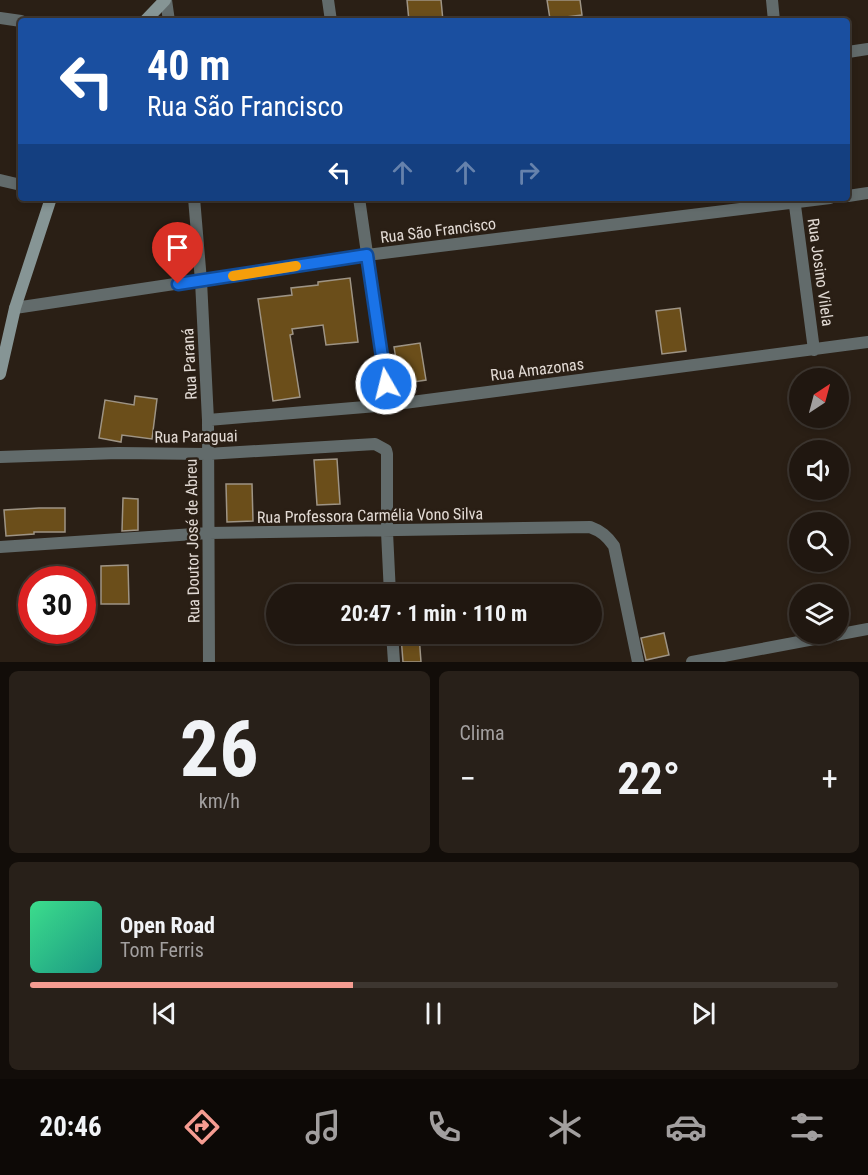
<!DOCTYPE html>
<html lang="pt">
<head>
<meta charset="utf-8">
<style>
  :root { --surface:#201710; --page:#282019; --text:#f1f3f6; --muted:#a29f9f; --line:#3d3630; --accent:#f59c91 }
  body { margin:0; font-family:"Roboto Condensed",sans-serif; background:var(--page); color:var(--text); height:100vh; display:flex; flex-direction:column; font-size:22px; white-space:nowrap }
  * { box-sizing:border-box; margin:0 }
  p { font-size:20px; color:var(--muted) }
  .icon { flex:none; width:33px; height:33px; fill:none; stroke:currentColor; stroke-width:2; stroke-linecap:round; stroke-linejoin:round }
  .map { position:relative; height:662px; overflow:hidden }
  .details { display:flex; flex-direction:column; gap:9px; padding:9px; background:#120d09; flex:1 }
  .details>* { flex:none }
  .guide { position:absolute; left:18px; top:18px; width:832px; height:183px; border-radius:6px; box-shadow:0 3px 9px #0003,0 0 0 2px var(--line); background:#1a4fa0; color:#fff; overflow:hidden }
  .needle { width:39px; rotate:36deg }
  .controls { position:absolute; left:789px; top:368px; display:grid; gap:12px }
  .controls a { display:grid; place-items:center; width:60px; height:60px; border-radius:50%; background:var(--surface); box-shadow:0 3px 9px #0003,0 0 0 2px var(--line); font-size:30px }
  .speed { position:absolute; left:18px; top:566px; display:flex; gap:12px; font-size:30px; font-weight:700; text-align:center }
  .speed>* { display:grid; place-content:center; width:78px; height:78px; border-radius:50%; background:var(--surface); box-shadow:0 3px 9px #0003,0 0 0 2px var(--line); line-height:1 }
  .speed .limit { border:9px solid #d22; background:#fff; color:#111 }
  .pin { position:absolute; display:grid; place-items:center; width:51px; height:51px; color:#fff; margin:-62px -26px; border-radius:50% 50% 50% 0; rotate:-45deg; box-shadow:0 0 6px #0007 }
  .pin .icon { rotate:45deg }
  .me { position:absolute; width:66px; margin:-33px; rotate:352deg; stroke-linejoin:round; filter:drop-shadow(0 0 4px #0008) }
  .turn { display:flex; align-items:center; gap:21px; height:126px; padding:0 30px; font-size:27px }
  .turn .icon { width:78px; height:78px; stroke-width:2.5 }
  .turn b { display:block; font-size:42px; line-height:51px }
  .lanes { display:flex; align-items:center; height:57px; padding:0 30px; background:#0003; justify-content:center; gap:30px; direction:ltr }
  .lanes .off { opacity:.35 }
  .big { font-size:45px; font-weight:700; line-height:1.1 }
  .details .card { flex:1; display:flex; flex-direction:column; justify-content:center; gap:9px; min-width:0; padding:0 21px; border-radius:9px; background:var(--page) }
  .details .dial { align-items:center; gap:0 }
  .dial b { font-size:78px; line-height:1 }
  .song { display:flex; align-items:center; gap:18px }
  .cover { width:72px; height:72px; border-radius:9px; background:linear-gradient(135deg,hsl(150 70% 55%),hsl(170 70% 35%)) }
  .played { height:6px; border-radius:3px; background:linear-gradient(90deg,var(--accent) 40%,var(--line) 40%) }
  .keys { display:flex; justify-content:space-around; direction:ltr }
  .heat { display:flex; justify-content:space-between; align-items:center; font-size:33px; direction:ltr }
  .details .tiles { flex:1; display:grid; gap:9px; grid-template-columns:1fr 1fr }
  .card:last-child { grid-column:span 2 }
  .trip { position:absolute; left:266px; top:584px; width:336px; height:60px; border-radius:30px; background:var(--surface); box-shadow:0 3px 9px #0003,0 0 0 2px var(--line); font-weight:700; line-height:60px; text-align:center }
  .menu { display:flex; height:96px; justify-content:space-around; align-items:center; background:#0d0906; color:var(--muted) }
  .menu .icon { width:42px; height:42px }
  .menu .current { color:var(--accent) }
  .menu b { font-size:27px; color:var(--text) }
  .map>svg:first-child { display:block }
</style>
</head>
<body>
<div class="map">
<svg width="868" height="662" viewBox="0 0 868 662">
  <rect width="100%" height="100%" fill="#2a1f15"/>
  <path fill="#6b4e1a" stroke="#9e9485" stroke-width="1.5" d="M407,0H441L443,21H409Z
    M547,0H580L582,15L550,19Z
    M350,278L358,342L326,345L323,325L292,329L293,334L290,335L300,397L273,401L258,299L292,295L291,288L318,285V282Z
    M680,308L686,351L662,354L656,311Z
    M420,343L426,380L400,384L394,347Z
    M135,396L157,399L152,439L122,435L121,442L99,438L105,400L134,405Z
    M337,459L340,504L317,505L314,460Z
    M226,484H252L253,521L227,522Z
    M123,498L138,499V530L122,531Z
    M39,508H65V532H34V534L6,536L4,510Z
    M128,565L129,604H101V566Z
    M664,633L669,655L646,660L641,638Z
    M419,635L421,662H403L401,636Z"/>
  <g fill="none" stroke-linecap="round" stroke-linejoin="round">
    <path stroke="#626b6b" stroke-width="12" d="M166,0L169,21
      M328,0L331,21
      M772,0L774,21
      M0,18L21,21
      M848,52L868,49
      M0,180L21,185
      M848,196L868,193
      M194,198L201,281L208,420L209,662
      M359,198L389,405
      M794,198L814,350
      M15,308L367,255L830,198
      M208,420L389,405L868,342
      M0,457L118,453L207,454L375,444L386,450L387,454V532L390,594
      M0,547L209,533L590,527C601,531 607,536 614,546L638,662
      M392,633L394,662
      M692,662L868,629"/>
    <path stroke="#869595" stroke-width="12" d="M145,21L165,0
      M0,374L15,308L51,198"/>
  </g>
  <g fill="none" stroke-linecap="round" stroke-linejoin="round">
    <g stroke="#114b97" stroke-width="15">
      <path id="route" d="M178,284L367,255L386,384"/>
    </g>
    <use href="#route" stroke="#1a73e8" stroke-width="10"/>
    <path stroke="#f59e0b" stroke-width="10" d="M233,276L296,266"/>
  </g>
  <g text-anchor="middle" stroke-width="5" stroke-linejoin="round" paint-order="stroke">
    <g font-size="16" fill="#e3dbd5" stroke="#2a1f15">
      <text transform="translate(438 230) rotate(-7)" y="6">Rua São Francisco</text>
      <text transform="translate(821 272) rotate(82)" y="6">Rua Josino Vilela</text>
      <text transform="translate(189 364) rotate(-93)" y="6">Rua Paraná</text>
      <text transform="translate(537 369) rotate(-7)" y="6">Rua Amazonas</text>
      <text transform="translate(196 436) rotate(-1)" y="6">Rua Paraguai</text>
      <text transform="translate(370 515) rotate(-1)" y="6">Rua Professora Carmélia Vono Silva</text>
      <text transform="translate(192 541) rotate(-91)" y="6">Rua Doutor José de Abreu</text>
    </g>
  </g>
</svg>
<div class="controls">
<a><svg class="needle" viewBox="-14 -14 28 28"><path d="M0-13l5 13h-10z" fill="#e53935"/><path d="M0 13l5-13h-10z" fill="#a29f9f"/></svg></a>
<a><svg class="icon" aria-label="sound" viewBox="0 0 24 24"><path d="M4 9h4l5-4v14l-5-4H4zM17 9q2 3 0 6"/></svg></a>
<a><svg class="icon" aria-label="search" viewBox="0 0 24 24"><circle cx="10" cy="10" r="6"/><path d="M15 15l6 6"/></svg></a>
<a><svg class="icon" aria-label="layers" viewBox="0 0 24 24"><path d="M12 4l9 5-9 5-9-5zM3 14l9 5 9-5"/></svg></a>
</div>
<div class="speed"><div class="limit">30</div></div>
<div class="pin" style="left:178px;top:284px;background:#d93025"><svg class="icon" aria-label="arrive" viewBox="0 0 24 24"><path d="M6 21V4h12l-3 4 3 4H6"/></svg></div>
<svg class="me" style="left:386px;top:384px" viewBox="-20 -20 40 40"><circle r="17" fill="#1a73e8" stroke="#fff" stroke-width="3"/><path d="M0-11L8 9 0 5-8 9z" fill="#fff"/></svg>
<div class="trip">20:47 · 1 min · 110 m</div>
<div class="guide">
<div class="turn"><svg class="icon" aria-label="left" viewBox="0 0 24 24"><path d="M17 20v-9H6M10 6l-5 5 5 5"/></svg><div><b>40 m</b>Rua São Francisco</div></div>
<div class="lanes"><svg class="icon" aria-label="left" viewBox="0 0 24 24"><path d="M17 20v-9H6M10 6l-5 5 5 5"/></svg><svg class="icon off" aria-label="ahead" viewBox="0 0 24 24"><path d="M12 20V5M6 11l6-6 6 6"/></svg><svg class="icon off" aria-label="ahead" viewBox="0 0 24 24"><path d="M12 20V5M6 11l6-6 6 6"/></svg><svg class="icon off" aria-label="right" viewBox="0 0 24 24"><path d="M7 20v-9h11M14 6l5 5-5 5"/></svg></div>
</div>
</div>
<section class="details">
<div class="tiles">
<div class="card dial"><b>26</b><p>km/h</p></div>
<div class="card"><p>Clima</p>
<div class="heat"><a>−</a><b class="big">22°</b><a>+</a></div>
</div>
<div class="card">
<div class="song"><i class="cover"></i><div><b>Open Road</b><p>Tom Ferris</p></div></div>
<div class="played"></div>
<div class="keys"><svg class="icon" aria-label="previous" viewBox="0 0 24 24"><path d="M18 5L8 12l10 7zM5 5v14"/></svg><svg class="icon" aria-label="pause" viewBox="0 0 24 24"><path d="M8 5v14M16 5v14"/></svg><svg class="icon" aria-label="next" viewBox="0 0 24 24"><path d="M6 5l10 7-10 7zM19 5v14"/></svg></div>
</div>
</div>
</section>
<nav class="menu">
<b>20:46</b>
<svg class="icon current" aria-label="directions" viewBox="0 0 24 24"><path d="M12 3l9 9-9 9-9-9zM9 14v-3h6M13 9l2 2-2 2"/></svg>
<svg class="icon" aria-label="music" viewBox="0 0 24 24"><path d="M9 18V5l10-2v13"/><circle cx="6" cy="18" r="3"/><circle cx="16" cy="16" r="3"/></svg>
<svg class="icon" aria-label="phone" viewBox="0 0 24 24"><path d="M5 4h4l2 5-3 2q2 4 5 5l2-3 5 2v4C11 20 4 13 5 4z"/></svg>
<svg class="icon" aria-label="climate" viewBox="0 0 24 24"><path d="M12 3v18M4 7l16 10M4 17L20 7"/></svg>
<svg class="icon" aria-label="car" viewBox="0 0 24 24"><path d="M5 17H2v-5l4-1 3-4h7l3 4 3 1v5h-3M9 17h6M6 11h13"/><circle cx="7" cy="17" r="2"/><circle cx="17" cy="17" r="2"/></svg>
<svg class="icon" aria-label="filters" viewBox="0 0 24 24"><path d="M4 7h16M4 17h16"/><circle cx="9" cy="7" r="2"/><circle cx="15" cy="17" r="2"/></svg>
</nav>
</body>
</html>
